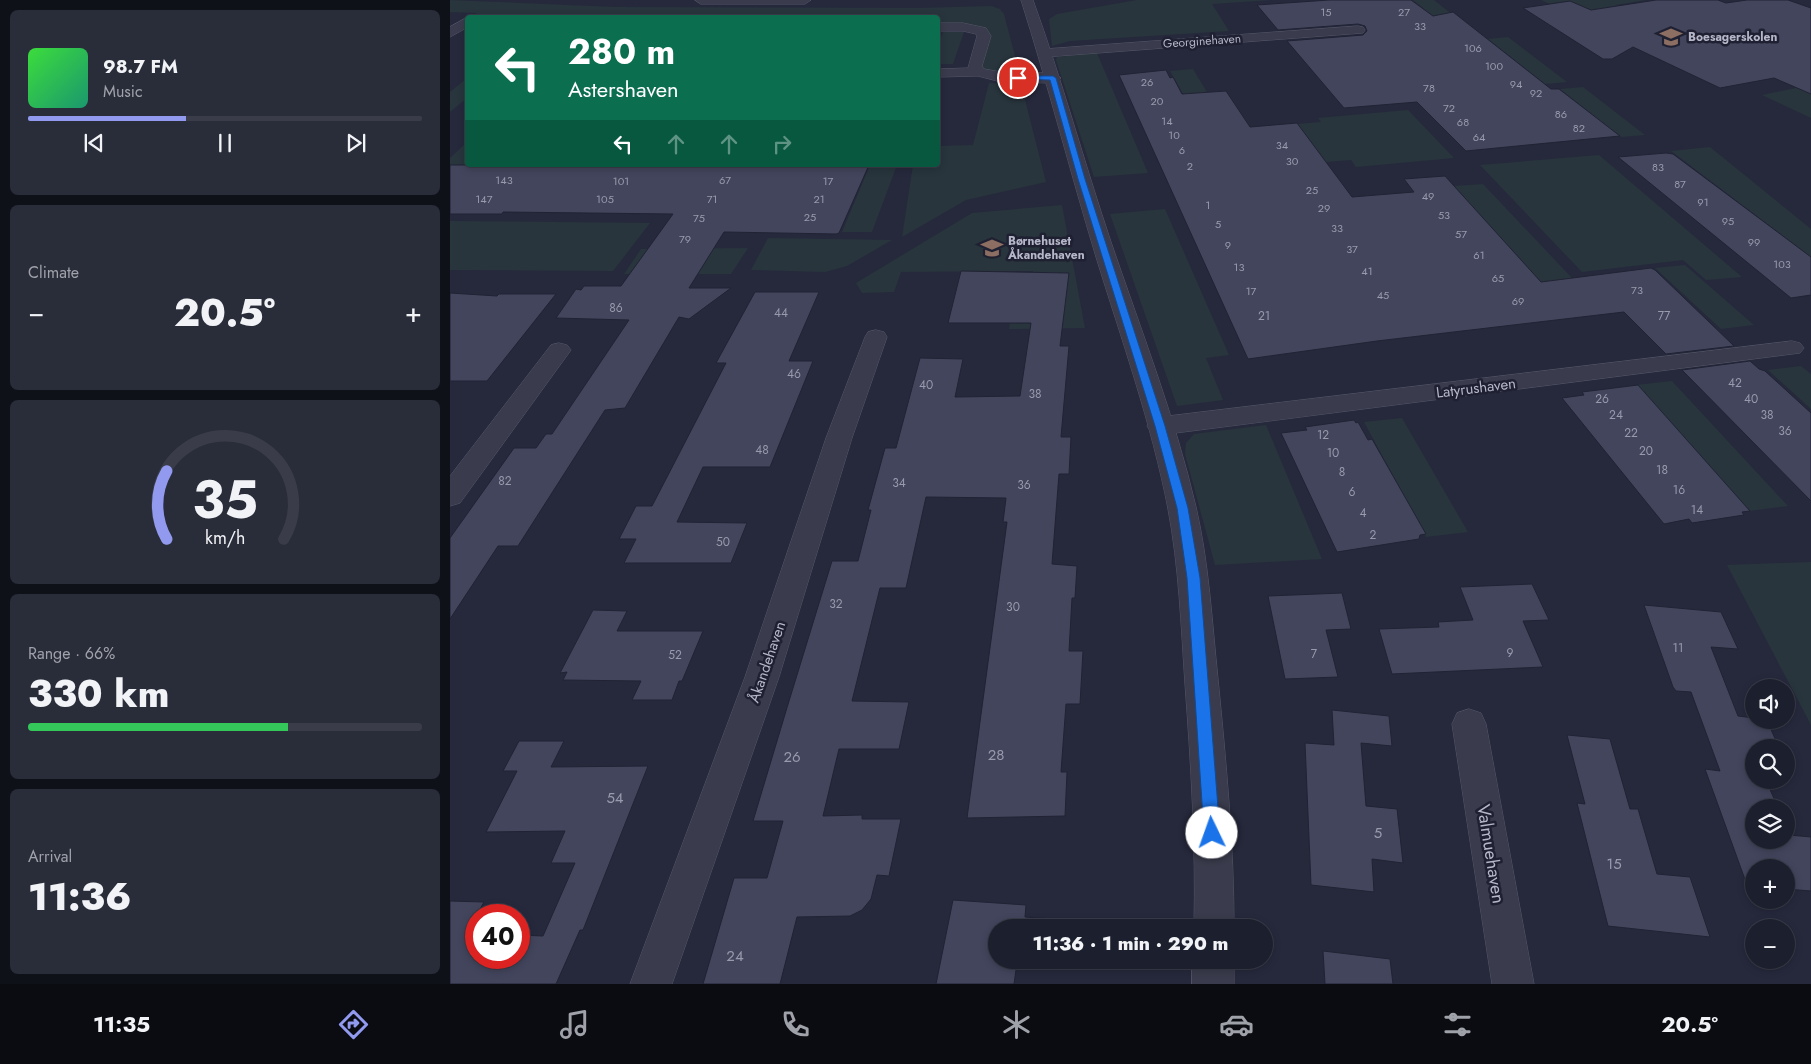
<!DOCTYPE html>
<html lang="en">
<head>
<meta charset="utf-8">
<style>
  :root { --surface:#1c1f2d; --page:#292c39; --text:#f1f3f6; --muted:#a0a2aa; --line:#3a3d49; --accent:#929af0 }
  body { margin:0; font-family:Jost,sans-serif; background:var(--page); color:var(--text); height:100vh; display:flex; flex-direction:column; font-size:19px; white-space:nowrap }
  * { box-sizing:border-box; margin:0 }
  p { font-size:16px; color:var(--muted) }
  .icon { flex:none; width:28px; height:28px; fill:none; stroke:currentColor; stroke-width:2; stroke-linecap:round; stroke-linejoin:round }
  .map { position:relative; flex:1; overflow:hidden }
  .panel { display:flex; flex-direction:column; gap:10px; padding:10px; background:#0f1119; width:450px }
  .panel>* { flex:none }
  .top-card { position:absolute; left:15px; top:15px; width:475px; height:152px; border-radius:5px; box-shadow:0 2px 8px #0003,0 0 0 1px var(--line); background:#0b6e4f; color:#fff; overflow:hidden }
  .fabs { position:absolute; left:1295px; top:679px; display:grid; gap:10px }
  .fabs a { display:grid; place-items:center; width:50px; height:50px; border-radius:50%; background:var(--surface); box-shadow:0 2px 8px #0003,0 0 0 1px var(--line); font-size:25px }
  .speed { position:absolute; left:15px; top:904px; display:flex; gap:10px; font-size:25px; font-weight:700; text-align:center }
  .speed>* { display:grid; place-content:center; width:65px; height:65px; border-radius:50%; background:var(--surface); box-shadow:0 2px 8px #0003,0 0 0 1px var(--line); line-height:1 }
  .speed .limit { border:8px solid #d22; background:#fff; color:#111 }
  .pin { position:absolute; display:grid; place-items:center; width:42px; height:42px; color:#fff; margin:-21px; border:2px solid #fff; border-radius:50%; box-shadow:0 1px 5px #0007 }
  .me { position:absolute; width:55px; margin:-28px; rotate:357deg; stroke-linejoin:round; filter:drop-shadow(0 0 4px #0008) }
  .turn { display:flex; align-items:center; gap:18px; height:105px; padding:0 20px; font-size:22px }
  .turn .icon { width:65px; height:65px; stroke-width:2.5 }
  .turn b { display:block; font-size:35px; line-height:42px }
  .lanes { display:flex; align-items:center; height:48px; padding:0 20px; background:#0003; justify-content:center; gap:25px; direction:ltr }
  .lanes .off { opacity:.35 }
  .big { font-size:38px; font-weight:800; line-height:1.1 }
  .panel .card { flex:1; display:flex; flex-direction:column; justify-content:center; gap:8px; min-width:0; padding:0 18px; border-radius:8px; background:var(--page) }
  .panel .dial { align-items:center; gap:0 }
  .dial svg { height:130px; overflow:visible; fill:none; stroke:var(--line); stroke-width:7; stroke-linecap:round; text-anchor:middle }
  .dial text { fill:var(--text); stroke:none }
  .song { display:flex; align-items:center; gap:15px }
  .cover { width:60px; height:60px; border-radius:8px; background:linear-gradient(135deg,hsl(120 70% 55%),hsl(160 70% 35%)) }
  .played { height:5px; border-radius:2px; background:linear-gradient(90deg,var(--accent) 40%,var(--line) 40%) }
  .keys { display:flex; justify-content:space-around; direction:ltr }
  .heat { display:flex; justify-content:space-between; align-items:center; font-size:28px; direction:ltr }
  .charge { height:8px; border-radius:4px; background:linear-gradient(90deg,#34c759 66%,var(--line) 0) }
  .trip { position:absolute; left:538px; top:919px; width:285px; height:50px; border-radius:25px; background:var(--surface); box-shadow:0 2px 8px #0003,0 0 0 1px var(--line); font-weight:800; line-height:50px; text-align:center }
  .tab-bar { display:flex; height:80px; justify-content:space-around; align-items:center; background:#0b0c12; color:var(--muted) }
  .tab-bar .icon { width:35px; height:35px }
  .tab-bar .current { color:var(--accent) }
  .tab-bar b { font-size:22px; color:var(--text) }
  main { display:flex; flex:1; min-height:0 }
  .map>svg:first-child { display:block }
</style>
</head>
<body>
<main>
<section class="panel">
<div class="card">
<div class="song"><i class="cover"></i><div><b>98.7 FM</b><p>Music</p></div></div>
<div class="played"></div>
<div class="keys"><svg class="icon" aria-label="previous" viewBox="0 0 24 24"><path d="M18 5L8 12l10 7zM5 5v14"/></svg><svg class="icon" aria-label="pause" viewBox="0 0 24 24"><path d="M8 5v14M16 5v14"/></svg><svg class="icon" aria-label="next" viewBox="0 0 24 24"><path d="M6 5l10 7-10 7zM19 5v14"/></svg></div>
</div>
<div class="card"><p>Climate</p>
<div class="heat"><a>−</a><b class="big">20.5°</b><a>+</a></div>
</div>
<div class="card dial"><svg viewBox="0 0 100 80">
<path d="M14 69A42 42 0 1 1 86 69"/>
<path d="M14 69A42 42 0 0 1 14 27" stroke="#929af0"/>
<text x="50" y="56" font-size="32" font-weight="700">35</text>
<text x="50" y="72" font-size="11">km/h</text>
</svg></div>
<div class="card"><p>Range · 66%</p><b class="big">330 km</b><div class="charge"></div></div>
<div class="card"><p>Arrival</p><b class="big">11:36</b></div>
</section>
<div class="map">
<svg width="1361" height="984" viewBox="0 0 1361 984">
  <rect width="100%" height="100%" fill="#26293c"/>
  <path fill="#28353d" d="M0,0L165,7L468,8L541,6L550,9L554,14L570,75L534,71L532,65L535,31L522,25L488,24V18H30L26,13L0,12Z
    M687,0H822L762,4L779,31L620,41L602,46L599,19L607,14Z
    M963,0H984L1027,34L1007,36Z
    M1091,0H1196L1166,5L1181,12L1134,20Z
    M493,32H514L503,64H488V45Z
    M1058,37L1117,82L1095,84L1038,39Z
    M647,53L698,173L644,177L606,60L607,57Z
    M743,69L801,165L775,167L720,71Z
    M17,78V98L0,112V92Z
    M539,83L571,84L596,182L516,200L452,237L463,165H488V146L523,145Z
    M1361,85V118L1312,95Z
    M1133,87L1195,135L1171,137L1110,89Z
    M958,110L1004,158L906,167L901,160L875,162L847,124L871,122L868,118Z
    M17,142L18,165L0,183V158Z
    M1260,147L1361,229V257L1221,151Z
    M1149,155L1292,277L1256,280L1233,260L1132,272L1030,165Z
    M420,165H447L422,232H392Z
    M1033,184L1139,296L1105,300L1004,186Z
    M612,205L635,328L559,329L562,307L580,293L583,271L451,272L444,292L412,293L406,283L522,213Z
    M715,209L779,355L756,358L773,400L727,406L660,214Z
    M0,221L200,223L163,271L0,270Z
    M318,238L442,240L397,266L375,272L301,270Z
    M298,248L281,274H174L191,249Z
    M1235,265L1304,325L1271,329L1205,268Z
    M1351,366L1361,374V409L1318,370Z
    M1222,381L1338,506L1299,511L1186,385Z
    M952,418L1018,532L976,537L914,422Z
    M816,425L872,559L765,565L735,454L736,443L744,434Z
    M1361,562V725L1277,565Z"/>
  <path fill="#42455c" stroke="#212334" d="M879,0H961L983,16L1003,12L1101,89H1109L1170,136L1016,151L967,102L894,108L837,41L913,35L917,31L915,26L908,24L828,30L807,5Z
    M1206,0H1268L1276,3L1297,0H1338L1361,8V94L1324,78L1270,88L1183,47L1162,59H1153L1073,8L1120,1L1141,10Z
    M716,70L720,78L723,77L732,94L776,91L800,127L847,123L902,197L964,192L954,179L995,176L1091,282L1201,268L1205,270L1284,346L1216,354L1174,312L927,341L798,359L669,75Z
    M1216,153L1223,154L1361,257V295L1341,298L1168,157Z
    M0,165H419L389,233L386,234L274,232L239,288H281L239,319L229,317L175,408L155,410L68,546H48L0,619V538L64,448H86L96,434H102L179,320L106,318L126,289L131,290L134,286H171L223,214L53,212L52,214H0Z
    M511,271L619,273L610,346H619L611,437H621L619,474H609L602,564L627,566L625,598H622L619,651H633L630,704H616L611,772H617L615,816L517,818L557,522H553L556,498L476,497L456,588H430L402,701L459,702L449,749H389L373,816L412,815V819H451L439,876L427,875L421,899L412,910L400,916L347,917L330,984H253L284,878H317L333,821H303L339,701L382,561H408L421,510H418L435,448H446L470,358L513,359L505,397L570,396L581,323H498Z
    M305,292H369L339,361H363L320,467H253L227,522L297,523L281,563H174L186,539H169L186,506H202L276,363H266Z
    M0,293L47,296L49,294H106L37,381H0Z
    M1300,361L1309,369L1315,371L1361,413V501L1232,370Z
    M1188,385L1300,511L1292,512L1294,515L1242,523L1239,519L1214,524L1112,398L1134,395L1132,392Z
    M904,420L906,423L908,422L918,440L922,439L976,534L970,535L969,539L887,552L831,433L857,430L855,427Z
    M1082,584L1099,620L1073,621L1093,667L942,674L929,629L989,627L988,622L1023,620L1010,587Z
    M892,593L901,629L876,630L888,677L835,679L818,596Z
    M1194,605L1271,612L1288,649L1261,647L1288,716L1304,718V720H1317L1329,748H1304V780H1316L1328,808H1304V840H1336V828L1339,835L1361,837V891L1336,889V868H1304V886L1297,885L1255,769L1270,771L1241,692L1226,691L1223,687Z
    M143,610L177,611L167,631H253L232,681H229L222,700H182L191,681L113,680L117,672L110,673Z
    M882,710L939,716L942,746L911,743L916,806L947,809L953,863L922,859L924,892L861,885L855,743L884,745Z
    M1117,735L1160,739L1180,809H1188L1207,874L1240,877L1260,937L1158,926L1127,803L1135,804Z
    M69,741H114L101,767L198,766L133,930H130L106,984H0V901L34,902L16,934H26V958H69V935L93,936L125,863H101L115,831L36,832L67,771H53Z
    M503,900L576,905L575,917L602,919L601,928H546V960H596V966L567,963L564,984H486Z
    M873,951L940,959L943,984H875Z"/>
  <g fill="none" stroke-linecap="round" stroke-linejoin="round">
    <g stroke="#555768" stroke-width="1">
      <path id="minor" d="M18,17L20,18H18V27L0,37V27Z
        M488,23H513L536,28L541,36L532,66L534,69L551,72L603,73L608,75L611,78L608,81L603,83L551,82L528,76L488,77V69L518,68L527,36L526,34L513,31H488Z
        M908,26L913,27L915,30L913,33L595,57L590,56L588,53L590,50L595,49Z
        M426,330L434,332L437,337L402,438L329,677L222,984H180L295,677L376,438L415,337L418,332Z
        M1342,341L1350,343L1354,348L1350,353L710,435L701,432L697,426L701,420L710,417Z
        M109,343L117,345L121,350L10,503L0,506V476L101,345Z
        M1019,709L1031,713L1036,724L1084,984H1042L1002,724L1007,713Z"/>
    </g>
    <g stroke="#555768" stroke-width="1">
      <path id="tertiary" d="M245,0H361L355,4H251Z
        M571,0H583C612,80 634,162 661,242C691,330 725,417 746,507C759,563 762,622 768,679C776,761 784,844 784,928H744C746,846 741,765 735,684C731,626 729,567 718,509C702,425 671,338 646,257C620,171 598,85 571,0Z
        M742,960H784V984H742Z"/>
    </g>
    <use href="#minor" fill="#3a3c4d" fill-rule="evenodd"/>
    <use href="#tertiary" fill="#3a3c4d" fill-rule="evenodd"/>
  </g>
  <path fill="#1a73e8" stroke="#114b97" d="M568,76H603L606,78L635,179L715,426L738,508L750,578L770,833L768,839L762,841L757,839L754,833L737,578L727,508L705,426L628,179L600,80L566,79L565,78Z"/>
  <defs>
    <g id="school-bare" transform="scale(1.725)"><path d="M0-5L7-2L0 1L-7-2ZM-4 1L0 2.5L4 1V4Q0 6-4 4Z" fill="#8d6e63" stroke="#1f2132" stroke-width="2.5" paint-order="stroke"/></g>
  </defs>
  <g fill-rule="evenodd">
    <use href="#school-bare" x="1221" y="37"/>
    <use href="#school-bare" x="542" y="248"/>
  </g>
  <g text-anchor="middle" stroke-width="5" stroke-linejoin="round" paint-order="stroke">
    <g font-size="11" fill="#999aad">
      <text x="876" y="16">15</text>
      <text x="954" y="16">27</text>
      <text x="970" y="30">33</text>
      <text x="1023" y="52">106</text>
      <text x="1044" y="70">100</text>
      <text x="697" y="86">26</text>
      <text x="1066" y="88">94</text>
      <text x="979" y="92">78</text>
      <text x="1086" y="97">92</text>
      <text x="707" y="105">20</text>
      <text x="999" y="112">72</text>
      <text x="1111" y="118">86</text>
      <text x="717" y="125">14</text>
      <text x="1013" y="126">68</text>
      <text x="1129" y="132">82</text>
      <text x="724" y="139">10</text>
      <text x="1029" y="141">64</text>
      <text x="832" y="149">34</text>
      <text x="732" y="154">6</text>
      <text x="842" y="165">30</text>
      <text x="740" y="170">2</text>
      <text x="1208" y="171">83</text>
      <text x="54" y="184">143</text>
      <text x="275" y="184">67</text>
      <text x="171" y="185">101</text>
      <text x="378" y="185">17</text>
      <text x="1230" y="188">87</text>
      <text x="862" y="194">25</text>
      <text x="978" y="200">49</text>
      <text x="34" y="203">147</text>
      <text x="155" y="203">105</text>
      <text x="262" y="203">71</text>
      <text x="369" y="203">21</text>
      <text x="1253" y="206">91</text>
      <text x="758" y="209">1</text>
      <text x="874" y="212">29</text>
      <text x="994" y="219">53</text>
      <text x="360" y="221">25</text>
      <text x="249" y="222">75</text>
      <text x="1278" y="225">95</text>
      <text x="768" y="228">5</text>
      <text x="887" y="232">33</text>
      <text x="1011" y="238">57</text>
      <text x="235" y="243">79</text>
      <text x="1304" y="246">99</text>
      <text x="778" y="249">9</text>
      <text x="902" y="253">37</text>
      <text x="1029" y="259">61</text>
      <text x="1332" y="268">103</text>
      <text x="789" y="271">13</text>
      <text x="917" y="275">41</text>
      <text x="1048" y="282">65</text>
      <text x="1187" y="294">73</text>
      <text x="801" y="295">17</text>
      <text x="933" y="299">45</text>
      <text x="1068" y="305">69</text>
    </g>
    <g font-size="12" font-weight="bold" fill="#b6b7c8" stroke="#1f2132" text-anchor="start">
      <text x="1238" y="41">Boesagerskolen</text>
      <text x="558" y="245">Børnehuset<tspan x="558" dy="14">Åkandehaven</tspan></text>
    </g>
    <g font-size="12" fill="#b6b7c8" stroke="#1f2132">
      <text transform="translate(752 41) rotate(-4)" y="4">Georginehaven</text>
    </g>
    <g font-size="12" fill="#999aad">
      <text x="166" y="312">86</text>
      <text x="331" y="317">44</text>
      <text x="814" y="320">21</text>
      <text x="1214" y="320">77</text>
      <text x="344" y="378">46</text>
      <text x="1285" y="387">42</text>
      <text x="476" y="389">40</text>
      <text x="585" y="398">38</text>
      <text x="1152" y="403">26</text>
      <text x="1301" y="403">40</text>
      <text x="1166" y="419">24</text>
      <text x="1317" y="419">38</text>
      <text x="1335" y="435">36</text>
      <text x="1181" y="437">22</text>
      <text x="873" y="439">12</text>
      <text x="312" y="454">48</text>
      <text x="1196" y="455">20</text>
      <text x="883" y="457">10</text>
      <text x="1212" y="474">18</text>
      <text x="892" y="476">8</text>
      <text x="55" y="485">82</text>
      <text x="449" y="487">34</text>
      <text x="574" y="489">36</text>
      <text x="1229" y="494">16</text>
      <text x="902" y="496">6</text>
      <text x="1247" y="514">14</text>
      <text x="913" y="517">4</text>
      <text x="923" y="539">2</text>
      <text x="273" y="546">50</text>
      <text x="386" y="608">32</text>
      <text x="563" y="611">30</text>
      <text x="1228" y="652">11</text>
      <text x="1060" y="657">9</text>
      <text x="864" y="658">7</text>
      <text x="225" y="659">52</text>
    </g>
    <g font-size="15" fill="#b6b7c8" stroke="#1f2132">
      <text transform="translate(1026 388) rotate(-7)" y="5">Latyrushaven</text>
      <text transform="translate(317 662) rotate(-71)" y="5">Åkandehaven</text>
    </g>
    <g font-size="15" fill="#999aad">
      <text x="546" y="760">28</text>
      <text x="342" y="762">26</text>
      <text x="165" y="803">54</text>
      <text x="928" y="838">5</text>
      <text x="1164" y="869">15</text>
      <text x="285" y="961">24</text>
    </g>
    <g font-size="18" fill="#b6b7c8" stroke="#1f2132">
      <text transform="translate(1041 854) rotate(81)" y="6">Valmuehaven</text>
    </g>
  </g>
</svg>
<div class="fabs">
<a><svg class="icon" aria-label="sound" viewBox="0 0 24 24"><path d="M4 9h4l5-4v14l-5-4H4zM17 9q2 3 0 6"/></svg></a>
<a><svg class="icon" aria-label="search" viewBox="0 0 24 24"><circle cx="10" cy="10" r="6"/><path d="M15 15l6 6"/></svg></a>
<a><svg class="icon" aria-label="layers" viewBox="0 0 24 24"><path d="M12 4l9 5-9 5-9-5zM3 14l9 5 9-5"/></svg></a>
<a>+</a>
<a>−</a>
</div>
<div class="speed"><div class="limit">40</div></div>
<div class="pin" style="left:568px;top:78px;background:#d93025"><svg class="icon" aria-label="arrive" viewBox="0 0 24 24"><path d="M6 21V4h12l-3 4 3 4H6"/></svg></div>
<svg class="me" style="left:762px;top:833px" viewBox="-20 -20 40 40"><circle r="19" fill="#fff"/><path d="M0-13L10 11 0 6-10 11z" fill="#1a73e8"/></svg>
<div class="trip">11:36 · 1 min · 290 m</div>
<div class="top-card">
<div class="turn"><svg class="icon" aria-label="left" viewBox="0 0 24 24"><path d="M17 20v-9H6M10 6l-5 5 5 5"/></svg><div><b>280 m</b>Astershaven</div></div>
<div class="lanes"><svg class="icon" aria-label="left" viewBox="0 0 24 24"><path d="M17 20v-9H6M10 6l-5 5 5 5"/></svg><svg class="icon off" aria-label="ahead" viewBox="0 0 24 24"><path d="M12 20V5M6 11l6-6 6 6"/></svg><svg class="icon off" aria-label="ahead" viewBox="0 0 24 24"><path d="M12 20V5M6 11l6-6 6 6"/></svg><svg class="icon off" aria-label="right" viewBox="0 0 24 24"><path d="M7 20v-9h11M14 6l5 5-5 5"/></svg></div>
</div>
</div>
</main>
<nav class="tab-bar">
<b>11:35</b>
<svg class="icon current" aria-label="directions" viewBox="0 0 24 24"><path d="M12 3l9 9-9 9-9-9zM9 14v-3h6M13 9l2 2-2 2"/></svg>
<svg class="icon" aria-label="music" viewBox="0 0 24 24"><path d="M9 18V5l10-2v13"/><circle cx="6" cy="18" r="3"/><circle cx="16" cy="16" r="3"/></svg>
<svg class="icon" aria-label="phone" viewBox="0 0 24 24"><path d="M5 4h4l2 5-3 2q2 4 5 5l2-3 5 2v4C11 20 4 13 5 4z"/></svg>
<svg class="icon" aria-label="climate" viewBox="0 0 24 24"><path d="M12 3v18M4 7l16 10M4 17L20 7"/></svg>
<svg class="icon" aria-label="car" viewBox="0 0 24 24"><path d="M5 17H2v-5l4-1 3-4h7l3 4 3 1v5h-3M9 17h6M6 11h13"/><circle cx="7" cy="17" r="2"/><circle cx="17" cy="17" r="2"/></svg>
<svg class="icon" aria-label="filters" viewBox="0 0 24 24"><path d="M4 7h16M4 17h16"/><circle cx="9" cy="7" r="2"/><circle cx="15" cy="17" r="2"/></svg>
<b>20.5°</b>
</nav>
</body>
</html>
